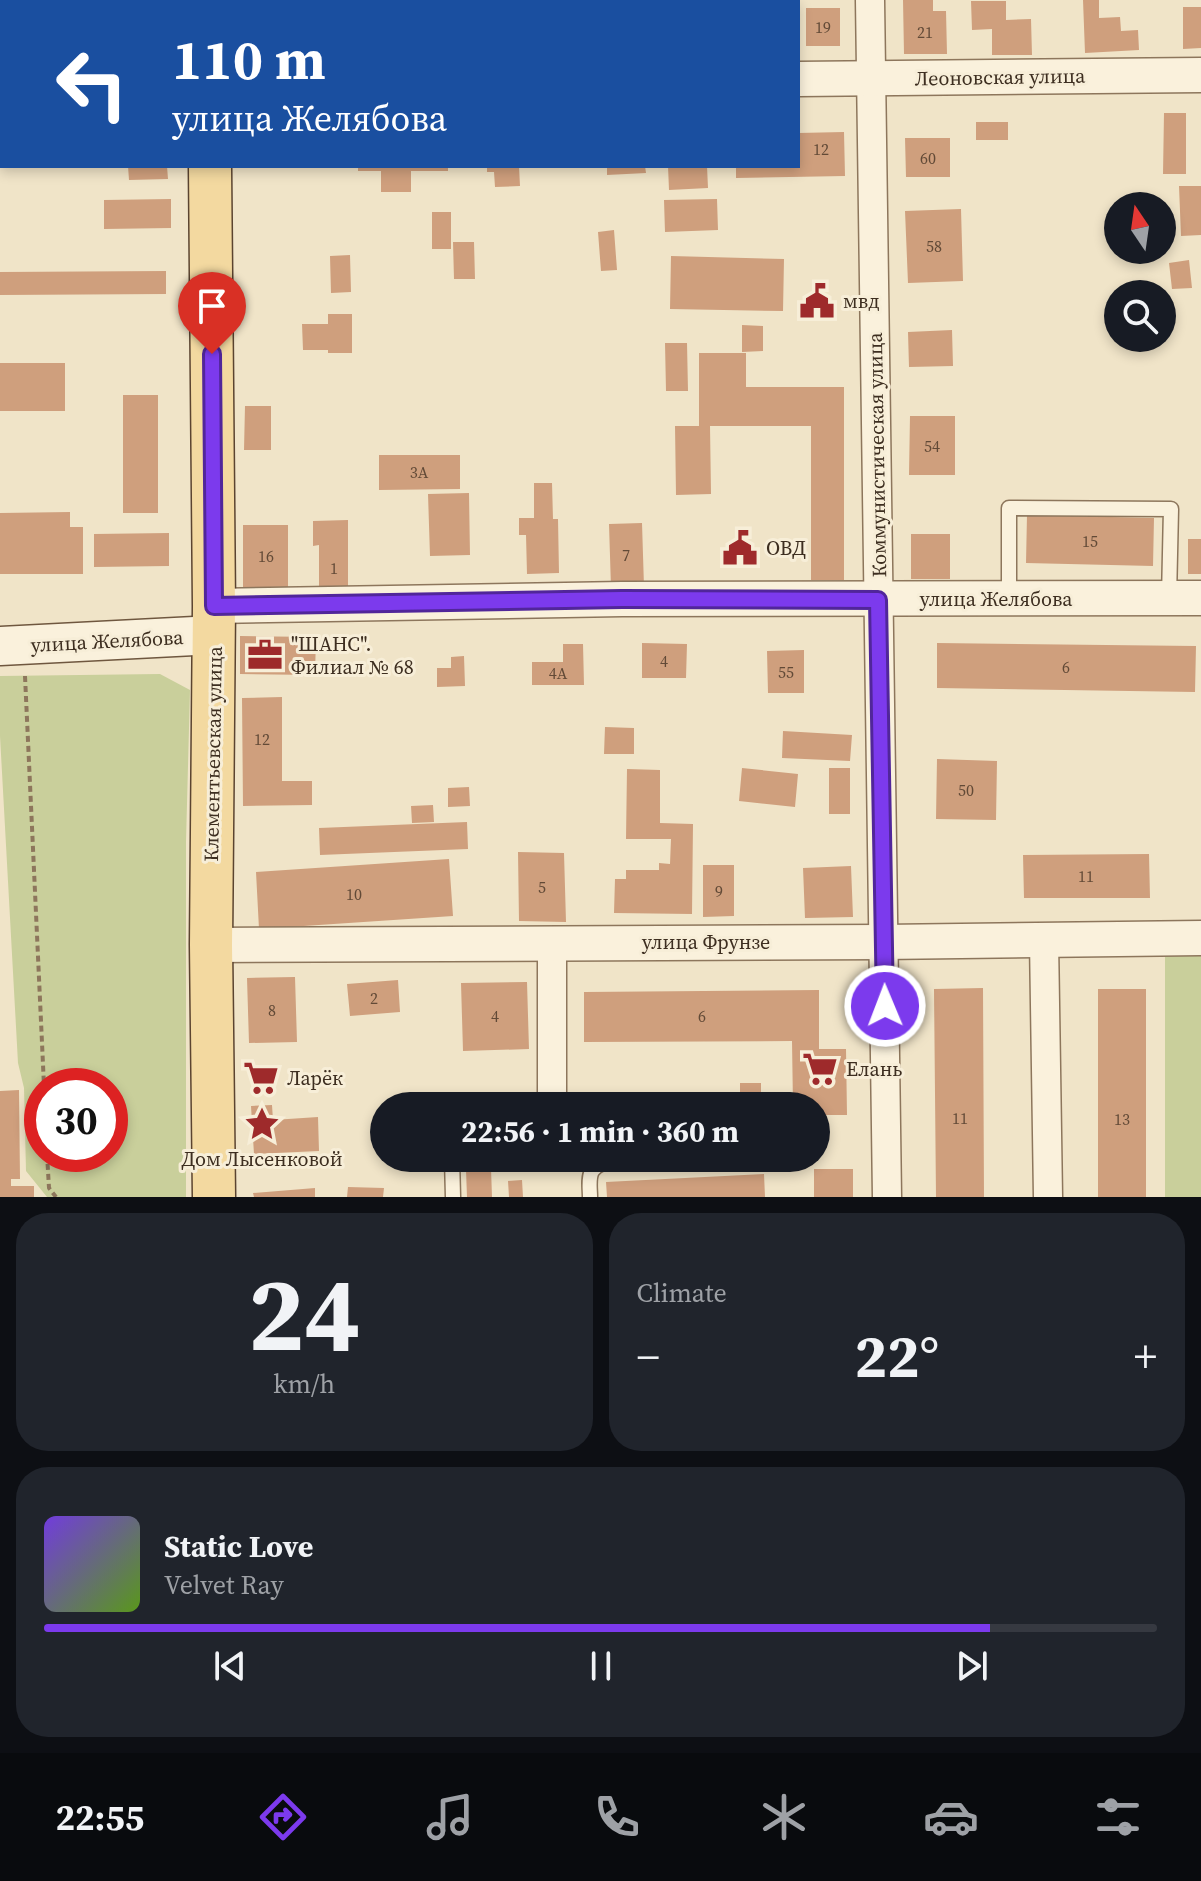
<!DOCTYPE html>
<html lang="en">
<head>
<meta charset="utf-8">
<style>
  :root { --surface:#171b24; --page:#20242c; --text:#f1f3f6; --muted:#9ea1a6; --line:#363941; --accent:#7c3aed }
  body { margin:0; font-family:"Source Serif 4",serif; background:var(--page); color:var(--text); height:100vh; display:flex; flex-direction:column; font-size:30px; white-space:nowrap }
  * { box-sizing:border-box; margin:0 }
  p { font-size:26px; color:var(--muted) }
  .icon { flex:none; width:44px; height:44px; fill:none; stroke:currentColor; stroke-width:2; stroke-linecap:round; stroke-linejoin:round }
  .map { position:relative; height:1197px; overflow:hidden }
  .sheet { display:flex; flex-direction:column; gap:16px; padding:16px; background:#0d0f14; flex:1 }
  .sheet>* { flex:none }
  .hud { position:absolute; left:0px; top:0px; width:800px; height:168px; box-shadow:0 4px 12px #0003; background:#1a4fa0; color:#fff; overflow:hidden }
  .needle { width:52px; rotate:347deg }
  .controls { position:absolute; left:1104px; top:192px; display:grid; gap:16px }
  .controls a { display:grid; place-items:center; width:72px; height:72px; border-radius:50%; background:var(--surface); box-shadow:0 4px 12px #0003; font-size:40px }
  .speed { position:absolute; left:24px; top:1068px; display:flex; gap:16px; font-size:40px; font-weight:700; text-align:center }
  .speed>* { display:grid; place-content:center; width:104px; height:104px; border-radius:50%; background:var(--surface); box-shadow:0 4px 12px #0003; line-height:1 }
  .speed .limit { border:12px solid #d22; background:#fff; color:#111 }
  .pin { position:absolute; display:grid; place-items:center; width:68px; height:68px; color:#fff; margin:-82px -34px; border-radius:50% 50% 50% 0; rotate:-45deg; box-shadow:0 0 8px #0007 }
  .pin .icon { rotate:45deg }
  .me { position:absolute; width:88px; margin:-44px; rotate:359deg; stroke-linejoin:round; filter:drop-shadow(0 0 6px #0008) }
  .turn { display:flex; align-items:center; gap:28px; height:168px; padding:0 40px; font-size:36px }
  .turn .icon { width:104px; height:104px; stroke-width:2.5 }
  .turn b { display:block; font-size:56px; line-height:68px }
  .big { font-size:60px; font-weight:700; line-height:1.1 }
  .sheet .widget { flex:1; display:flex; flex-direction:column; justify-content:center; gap:12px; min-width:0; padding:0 28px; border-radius:32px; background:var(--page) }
  .sheet .dial { align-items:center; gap:0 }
  .dial b { font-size:104px; line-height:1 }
  .song { display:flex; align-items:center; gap:24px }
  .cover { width:96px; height:96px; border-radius:12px; background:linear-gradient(135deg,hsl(260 70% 55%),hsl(90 70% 35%)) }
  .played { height:8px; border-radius:4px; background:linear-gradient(90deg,var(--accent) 85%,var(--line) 85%) }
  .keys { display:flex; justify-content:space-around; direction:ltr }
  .heat { display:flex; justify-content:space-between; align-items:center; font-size:44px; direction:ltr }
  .sheet .tiles { flex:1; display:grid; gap:16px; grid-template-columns:1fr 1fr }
  .widget:last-child { grid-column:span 2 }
  .trip { position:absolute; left:370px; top:1092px; width:460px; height:80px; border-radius:40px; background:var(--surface); box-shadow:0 4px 12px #0003; font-weight:700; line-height:80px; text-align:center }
  .menu { display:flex; height:128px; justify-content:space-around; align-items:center; background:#090b0e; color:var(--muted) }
  .menu .icon { width:56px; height:56px }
  .menu .current { color:var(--accent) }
  .menu b { font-size:36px; color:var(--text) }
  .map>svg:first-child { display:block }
</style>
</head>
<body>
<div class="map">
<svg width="1201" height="1197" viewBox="0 0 1201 1197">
  <rect width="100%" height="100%" fill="#f0e4c8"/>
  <path fill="#c9cf9b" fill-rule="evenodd" d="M160,674L190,690L186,842V1197H47L26,1171L24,1088L18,1063L0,736V676ZM110,1086V1154H42V1086Z
    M1165,953H1201V1197H1165Z"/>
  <path fill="#cf9f7d" d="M903,0H933V11H946L947,54H904Z
    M1083,0H1099V18L1120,17L1121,31L1138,30L1139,50L1085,53Z
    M971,1H1006V20L1031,19L1032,55H992V29L972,30Z
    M1183,7H1201V48L1183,49Z
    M806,8H840V46H806Z
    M1164,113H1186V174H1163Z
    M976,122H1008V140H976Z
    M844,132L845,176L736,178V166H798V133Z
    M905,138H950V177H906Z
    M128,166H167L168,179L129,180Z
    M358,166H448V171H411V192H381V171H358Z
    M487,166H519L520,186L495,187L494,172H487Z
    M607,166H645L646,173L607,175Z
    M668,166H707L708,188L669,190Z
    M1179,186H1201V235L1181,236Z
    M171,199V228L104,229V200Z
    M717,199L718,230L665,232L664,200Z
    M961,209L963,281L908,283L905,211Z
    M432,212H451V249H432Z
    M614,230L617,270L601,271L598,232Z
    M453,242H474L475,279H454Z
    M350,255L351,292L331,293L330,256Z
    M671,256L784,259L783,311L670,309Z
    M1189,260L1192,288L1172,289L1169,263Z
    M166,271V294L0,295V272Z
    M328,314H352V353H328V350H303L302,324H328Z
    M742,325L763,326V351L742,352Z
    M952,330L953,366L909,367L908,332Z
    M665,343H687L688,391H666Z
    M699,353H746V387H844V580H811V426H710L711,494L676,495L675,426H699Z
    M0,363H65V411H0Z
    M123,395H158V513H123Z
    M245,406H271V450H244Z
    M910,416H955V475H909Z
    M379,455H460V489L379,490Z
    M534,483H552L553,519H558L559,573L527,574L526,535H519V518H534Z
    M469,493L470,555L430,556L428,494Z
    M70,512V527H83V574H0V513Z
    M1027,515L1154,518L1153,566L1026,563Z
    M348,520V590L319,591V545L313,546V521Z
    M642,523L644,587L611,588L609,524Z
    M243,525H288V587H243Z
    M169,533V566L94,567V534Z
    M911,534H950V579H911Z
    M1188,539H1201V574H1188Z
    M240,636L316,637L315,675L240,674Z
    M642,643L687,644L686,678H642Z
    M937,643L1196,646L1195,692L937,688Z
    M563,644H583L584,685H532V662H563Z
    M804,650V693H768L767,651Z
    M464,656L465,686L437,687V668H451V657Z
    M282,697V781H312V805L243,806L242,698Z
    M605,727L634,728V754H604Z
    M783,731L852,735L850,761L782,758Z
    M937,759L997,761L996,820L936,819Z
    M742,768L798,774L795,807L739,801Z
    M829,768H850V814H829Z
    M627,769L660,770V823L693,824L692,914L614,913L615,879H626V870H659V863L670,864L671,839H626Z
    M469,787L470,806L448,807V788Z
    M433,805L434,822L412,823L411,806Z
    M467,822L468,849L320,855L319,828Z
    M518,852L564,853L566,922L519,921Z
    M1149,854L1150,898H1024L1023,855Z
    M449,859L453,916L259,929L256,872Z
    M703,865H734V916L703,917Z
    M851,866L853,917L805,918L803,868Z
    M295,977L297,1042L249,1043L247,978Z
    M398,980L400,1012L350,1016L347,984Z
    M527,982L529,1049L463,1051L461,983Z
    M983,988L984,1197H936L934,989Z
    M1098,989H1146V1197H1098Z
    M819,990V1049H846L847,1115H816V1106H793L792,1041L584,1042V992Z
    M256,1069H266V1087H256Z
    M740,1083H761V1106H740Z
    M19,1090L20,1179H11V1186H34V1197H0V1091Z
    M272,1105L273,1120L318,1117L319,1151L254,1154L251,1106Z
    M491,1168L492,1197H467L466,1170Z
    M814,1169H853V1197H814Z
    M764,1174L765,1197H607L606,1182Z
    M522,1180L523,1197H509L508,1181Z
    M348,1187L384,1188L383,1197H347Z
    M315,1188V1197H254L253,1193Z"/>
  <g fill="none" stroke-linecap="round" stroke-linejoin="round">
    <g stroke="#8d765c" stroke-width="17">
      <path id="service" d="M1009,598V508L1171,509L1169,598
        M452,1158L453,1197
        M590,1197C590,1189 588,1178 592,1171C602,1155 645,1159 662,1158"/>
    </g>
    <g stroke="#8d765c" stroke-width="31">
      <path id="minor" d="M870,0L887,1197
        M1044,940L1048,1197
        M552,942V1096"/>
    </g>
    <g stroke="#8d765c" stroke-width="37">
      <path id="tertiary" d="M798,79L1201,75
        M0,87H2
        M214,606L622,599L1201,598
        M211,945L884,942L1201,938"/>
    </g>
    <g stroke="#6f573f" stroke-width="41">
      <path id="secondary" d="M0,646L214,635"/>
    </g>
    <g stroke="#5b4430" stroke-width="45">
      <path id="primary" d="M208,0V2
        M210,166L214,606L211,945L214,1197"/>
    </g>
    <path stroke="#8d765c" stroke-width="4" stroke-dasharray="6 4" stroke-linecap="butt" d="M25,676L44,1086
      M47,1154L49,1188L56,1197"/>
    <use href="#service" stroke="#faf1dc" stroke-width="14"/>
    <use href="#minor" stroke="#faf1dc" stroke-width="28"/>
    <use href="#tertiary" stroke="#faf1dc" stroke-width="34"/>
    <use href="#secondary" stroke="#faf1dc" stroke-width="38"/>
    <use href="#primary" stroke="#f3d9a0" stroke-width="42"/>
  </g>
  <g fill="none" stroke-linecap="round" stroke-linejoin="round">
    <g stroke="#51269a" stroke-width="20">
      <path id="route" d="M212,354L214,606L622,599L878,600L885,1006"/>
    </g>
    <use href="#route" stroke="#7c3aed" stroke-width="14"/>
  </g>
  <defs>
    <g id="civic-bare" transform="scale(2.76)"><path d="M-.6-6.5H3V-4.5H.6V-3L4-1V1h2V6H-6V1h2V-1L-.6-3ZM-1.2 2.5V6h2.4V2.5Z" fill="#9e2a2b" stroke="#f7eed8" stroke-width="2.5" paint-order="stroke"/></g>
    <g id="office-bare" transform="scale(2.76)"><path d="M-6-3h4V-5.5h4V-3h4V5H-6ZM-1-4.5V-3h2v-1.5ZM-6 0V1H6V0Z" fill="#9e2a2b" stroke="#f7eed8" stroke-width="2.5" paint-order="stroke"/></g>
    <g id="supermarket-bare" transform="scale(2.76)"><path d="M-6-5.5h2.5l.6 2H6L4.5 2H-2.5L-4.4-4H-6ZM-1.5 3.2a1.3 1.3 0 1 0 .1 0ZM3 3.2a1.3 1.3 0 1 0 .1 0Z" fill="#9e2a2b" stroke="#f7eed8" stroke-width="2.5" paint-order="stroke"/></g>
    <g id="sight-bare" transform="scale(2.76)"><path d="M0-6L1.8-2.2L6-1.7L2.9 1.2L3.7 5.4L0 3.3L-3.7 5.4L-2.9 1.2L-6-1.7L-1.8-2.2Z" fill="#9e2a2b" stroke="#f7eed8" stroke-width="2.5" paint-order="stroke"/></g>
  </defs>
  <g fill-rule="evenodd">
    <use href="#civic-bare" x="817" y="301"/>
    <use href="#civic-bare" x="740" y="548"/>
    <use href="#office-bare" x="265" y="655"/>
    <use href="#supermarket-bare" x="820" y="1069"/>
    <use href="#supermarket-bare" x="261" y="1078"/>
    <use href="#sight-bare" x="262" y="1124"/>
  </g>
  <g text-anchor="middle" stroke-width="6" stroke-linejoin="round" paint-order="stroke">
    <g font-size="16" fill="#624a37">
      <text x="823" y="33">19</text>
      <text x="925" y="38">21</text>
      <text x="821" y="155">12</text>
      <text x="928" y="164">60</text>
      <text x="934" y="252">58</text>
      <text x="932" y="452">54</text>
      <text x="419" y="478">3А</text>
      <text x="1090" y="547">15</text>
      <text x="626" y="561">7</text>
      <text x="266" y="562">16</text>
      <text x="334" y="574">1</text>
      <text x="664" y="667">4</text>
      <text x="1066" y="673">6</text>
      <text x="786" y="678">55</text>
      <text x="558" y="679">4А</text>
      <text x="262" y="745">12</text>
      <text x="966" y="796">50</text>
      <text x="1086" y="882">11</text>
      <text x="542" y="893">5</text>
      <text x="719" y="897">9</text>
      <text x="354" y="900">10</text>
      <text x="374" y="1004">2</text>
      <text x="272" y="1016">8</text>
      <text x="495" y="1022">4</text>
      <text x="702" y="1022">6</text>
      <text x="960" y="1124">11</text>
      <text x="1122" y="1125">13</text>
    </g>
    <g font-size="20" fill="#3d2e20" stroke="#f7eed8">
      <text transform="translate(1000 77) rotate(-1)" y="7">Леоновская улица</text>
      <text transform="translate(877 455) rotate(-91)" y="7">Коммунистическая улица</text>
      <text x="996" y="606">улица Желябова</text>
      <text transform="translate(107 641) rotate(-3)" y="7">улица Желябова</text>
      <text transform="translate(213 754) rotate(-89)" y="7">Клементьевская улица</text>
      <text x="706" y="949">улица Фрунзе</text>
    </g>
    <g font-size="20" fill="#3d2e20" stroke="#f7eed8" text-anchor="start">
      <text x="843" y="308">мвд</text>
      <text x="766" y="555">ОВД</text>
      <text x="291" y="651">"ШАНС".<tspan x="291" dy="23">Филиал № 68</tspan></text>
      <text x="846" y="1076">Елань</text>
      <text x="287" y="1085">Ларёк</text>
      <text x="262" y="1166" text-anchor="middle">Дом Лысенковой</text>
    </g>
  </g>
</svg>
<div class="controls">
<a><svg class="needle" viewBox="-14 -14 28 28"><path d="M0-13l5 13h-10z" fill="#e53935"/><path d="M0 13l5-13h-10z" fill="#9ea1a6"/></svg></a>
<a><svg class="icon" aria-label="search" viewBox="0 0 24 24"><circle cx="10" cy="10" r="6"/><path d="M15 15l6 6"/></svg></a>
</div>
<div class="speed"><div class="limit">30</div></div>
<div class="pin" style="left:212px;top:354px;background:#d93025"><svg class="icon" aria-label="arrive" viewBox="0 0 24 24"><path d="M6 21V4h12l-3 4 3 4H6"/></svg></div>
<svg class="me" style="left:885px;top:1006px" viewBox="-20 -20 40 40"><circle r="17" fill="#7c3aed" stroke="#fff" stroke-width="3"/><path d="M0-11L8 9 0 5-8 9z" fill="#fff"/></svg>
<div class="trip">22:56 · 1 min · 360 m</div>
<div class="hud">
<div class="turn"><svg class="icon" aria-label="left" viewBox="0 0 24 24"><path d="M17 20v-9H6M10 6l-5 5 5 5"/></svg><div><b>110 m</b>улица Желябова</div></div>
</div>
</div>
<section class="sheet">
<div class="tiles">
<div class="widget dial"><b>24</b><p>km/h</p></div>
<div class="widget"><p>Climate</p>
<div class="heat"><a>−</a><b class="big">22°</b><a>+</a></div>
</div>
<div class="widget">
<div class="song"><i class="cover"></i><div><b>Static Love</b><p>Velvet Ray</p></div></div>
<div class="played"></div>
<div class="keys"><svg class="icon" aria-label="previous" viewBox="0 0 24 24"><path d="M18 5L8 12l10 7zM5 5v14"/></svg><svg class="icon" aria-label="pause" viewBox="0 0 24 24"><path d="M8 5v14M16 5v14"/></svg><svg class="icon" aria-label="next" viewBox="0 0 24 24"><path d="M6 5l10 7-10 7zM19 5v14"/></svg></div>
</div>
</div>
</section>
<nav class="menu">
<b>22:55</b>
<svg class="icon current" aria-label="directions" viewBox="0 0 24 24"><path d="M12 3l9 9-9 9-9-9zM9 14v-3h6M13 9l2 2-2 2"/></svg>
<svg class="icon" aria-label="music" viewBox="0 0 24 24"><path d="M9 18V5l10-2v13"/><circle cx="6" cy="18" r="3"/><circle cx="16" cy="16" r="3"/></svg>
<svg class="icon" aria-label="phone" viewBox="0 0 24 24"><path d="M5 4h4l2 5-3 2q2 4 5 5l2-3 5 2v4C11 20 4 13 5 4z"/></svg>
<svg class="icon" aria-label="climate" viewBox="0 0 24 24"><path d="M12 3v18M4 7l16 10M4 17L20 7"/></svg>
<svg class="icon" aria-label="car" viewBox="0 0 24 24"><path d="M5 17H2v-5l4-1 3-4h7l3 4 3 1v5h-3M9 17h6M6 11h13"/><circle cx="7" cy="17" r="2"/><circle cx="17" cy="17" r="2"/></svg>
<svg class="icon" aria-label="filters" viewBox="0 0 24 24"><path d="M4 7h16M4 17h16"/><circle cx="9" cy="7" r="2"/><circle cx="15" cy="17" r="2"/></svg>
</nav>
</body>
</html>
